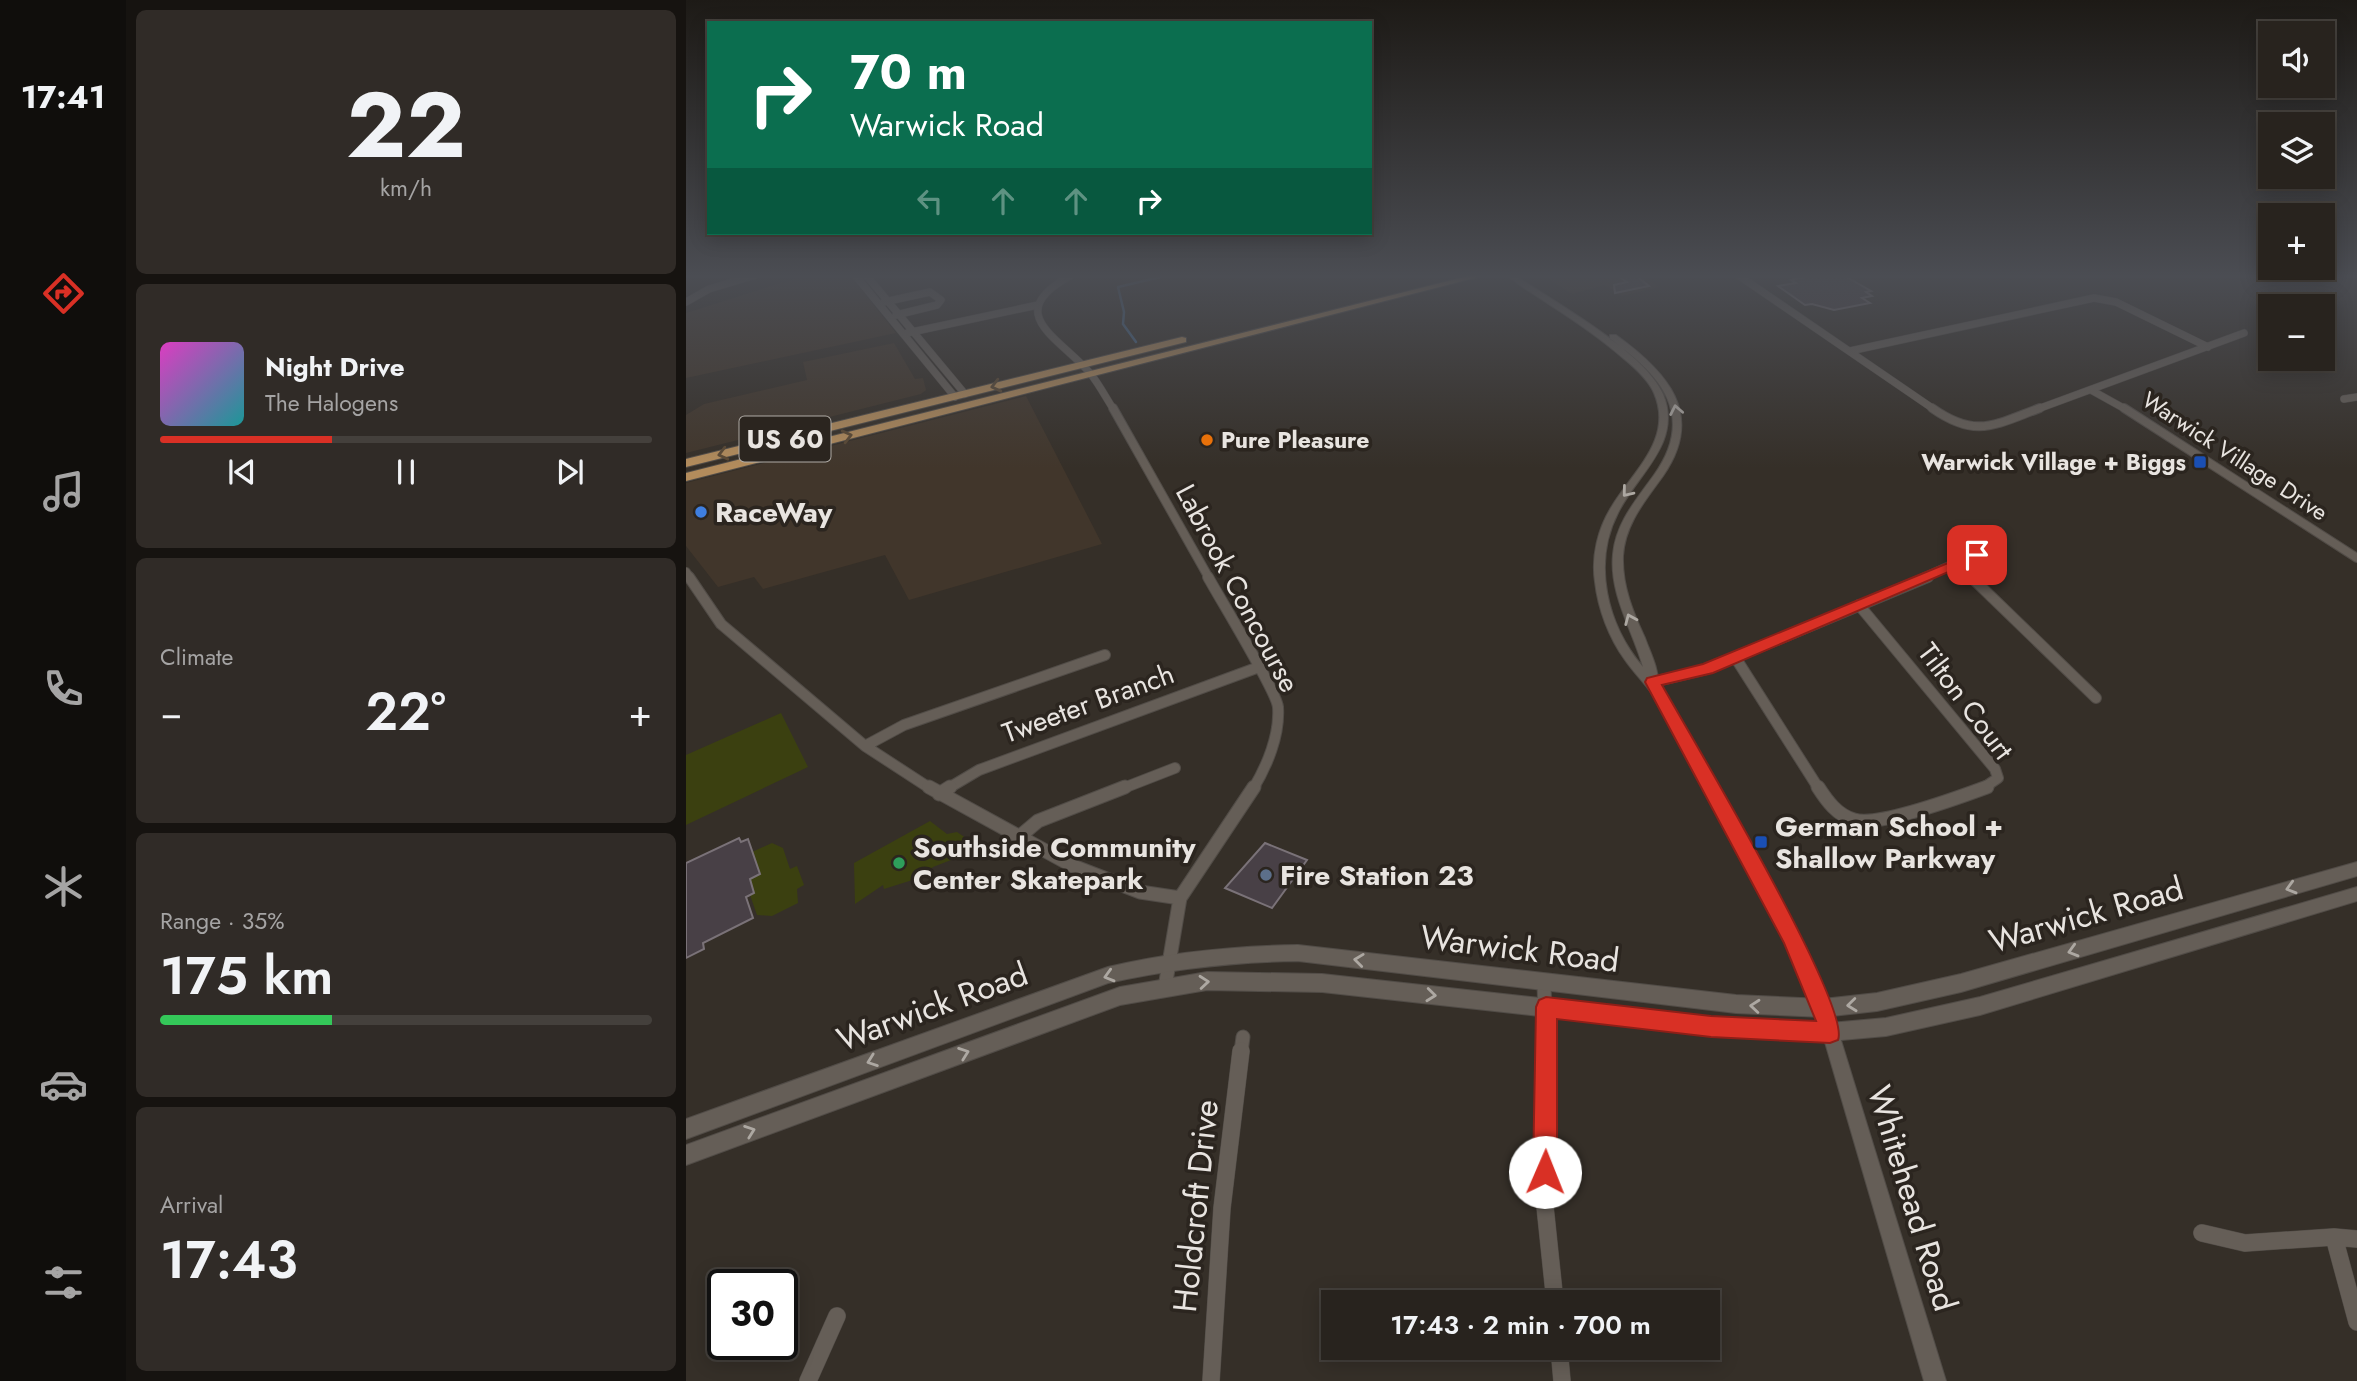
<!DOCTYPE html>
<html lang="en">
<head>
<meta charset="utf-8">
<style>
  :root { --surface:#28231e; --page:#302b27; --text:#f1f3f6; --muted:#a5a4a4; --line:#44403c; --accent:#d93025 }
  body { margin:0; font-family:Jost,sans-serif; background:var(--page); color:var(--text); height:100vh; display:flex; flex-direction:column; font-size:26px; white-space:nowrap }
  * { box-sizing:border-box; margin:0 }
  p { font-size:23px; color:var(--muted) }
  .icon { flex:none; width:38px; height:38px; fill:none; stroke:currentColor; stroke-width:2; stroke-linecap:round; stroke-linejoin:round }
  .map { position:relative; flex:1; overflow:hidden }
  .sheet { display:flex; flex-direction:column; gap:10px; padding:10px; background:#161310; width:560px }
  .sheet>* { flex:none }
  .hud { position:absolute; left:21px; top:21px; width:665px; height:214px; border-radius:0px; box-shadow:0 4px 18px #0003,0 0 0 2px var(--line); background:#0b6e4f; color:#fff; overflow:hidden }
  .fabs { position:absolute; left:1572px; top:21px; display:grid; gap:14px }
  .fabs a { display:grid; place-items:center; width:77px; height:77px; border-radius:0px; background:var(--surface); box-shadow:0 4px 18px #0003,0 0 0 2px var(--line); font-size:35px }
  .speed { position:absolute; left:21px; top:1269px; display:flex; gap:14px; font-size:35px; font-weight:700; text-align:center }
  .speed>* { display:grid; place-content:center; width:91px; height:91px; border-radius:50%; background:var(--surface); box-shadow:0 4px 18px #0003,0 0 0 2px var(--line); line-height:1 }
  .speed .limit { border:4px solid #111; border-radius:10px; background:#fff; color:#111 }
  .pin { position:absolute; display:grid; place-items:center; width:60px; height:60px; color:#fff; margin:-30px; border-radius:14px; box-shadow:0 4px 10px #0006 }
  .me { position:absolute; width:77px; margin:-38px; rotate:1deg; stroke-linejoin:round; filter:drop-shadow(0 0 5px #0008) }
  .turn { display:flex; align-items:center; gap:24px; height:147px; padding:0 28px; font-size:32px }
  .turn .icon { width:91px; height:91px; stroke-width:2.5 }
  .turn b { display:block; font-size:49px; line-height:60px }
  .lanes { display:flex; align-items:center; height:66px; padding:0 28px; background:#0003; justify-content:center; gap:35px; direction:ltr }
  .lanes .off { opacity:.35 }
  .big { font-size:52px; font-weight:600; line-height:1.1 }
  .sheet .tile { flex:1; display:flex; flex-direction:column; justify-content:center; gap:10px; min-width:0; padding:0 24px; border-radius:10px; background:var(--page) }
  .sheet .dial { align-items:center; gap:0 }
  .dial b { font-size:91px; line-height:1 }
  .song { display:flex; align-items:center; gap:21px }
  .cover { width:84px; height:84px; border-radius:10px; background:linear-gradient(135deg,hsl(310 70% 55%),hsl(180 70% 35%)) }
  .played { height:7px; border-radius:4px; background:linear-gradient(90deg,var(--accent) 35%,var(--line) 35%) }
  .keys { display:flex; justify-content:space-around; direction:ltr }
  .heat { display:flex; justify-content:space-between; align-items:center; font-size:38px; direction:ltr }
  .charge { height:10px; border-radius:5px; background:linear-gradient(90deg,#34c759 35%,var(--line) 0) }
  .trip { position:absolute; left:635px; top:1290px; width:399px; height:70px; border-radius:0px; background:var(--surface); box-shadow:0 4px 18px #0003,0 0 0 2px var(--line); font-weight:600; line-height:70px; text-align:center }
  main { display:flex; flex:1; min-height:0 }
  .tabs { display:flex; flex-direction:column; width:126px; justify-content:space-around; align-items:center; background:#100e0c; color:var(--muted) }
  .tabs .icon { width:49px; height:49px }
  .tabs .current { color:var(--accent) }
  .tabs b { font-size:32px; color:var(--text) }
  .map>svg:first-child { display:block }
</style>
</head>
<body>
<main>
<nav class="tabs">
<b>17:41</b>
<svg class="icon current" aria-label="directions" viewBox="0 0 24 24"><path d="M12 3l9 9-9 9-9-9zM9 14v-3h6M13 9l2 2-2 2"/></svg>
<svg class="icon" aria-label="music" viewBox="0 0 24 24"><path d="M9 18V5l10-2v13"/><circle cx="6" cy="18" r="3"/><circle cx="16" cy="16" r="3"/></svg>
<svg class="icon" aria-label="phone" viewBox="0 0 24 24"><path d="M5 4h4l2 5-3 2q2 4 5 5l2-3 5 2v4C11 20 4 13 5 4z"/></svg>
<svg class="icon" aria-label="climate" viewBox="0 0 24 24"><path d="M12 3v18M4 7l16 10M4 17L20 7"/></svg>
<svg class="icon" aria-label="car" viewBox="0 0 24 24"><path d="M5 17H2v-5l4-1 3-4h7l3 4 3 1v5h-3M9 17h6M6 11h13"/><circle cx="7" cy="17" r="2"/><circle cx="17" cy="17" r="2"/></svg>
<svg class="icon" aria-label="filters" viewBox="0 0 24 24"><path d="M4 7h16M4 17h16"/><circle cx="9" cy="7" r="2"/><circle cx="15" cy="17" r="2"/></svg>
</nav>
<section class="sheet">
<div class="tile dial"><b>22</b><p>km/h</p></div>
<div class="tile">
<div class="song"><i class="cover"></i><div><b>Night Drive</b><p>The Halogens</p></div></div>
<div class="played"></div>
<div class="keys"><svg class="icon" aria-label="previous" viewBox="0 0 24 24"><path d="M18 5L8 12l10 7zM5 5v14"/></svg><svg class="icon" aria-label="pause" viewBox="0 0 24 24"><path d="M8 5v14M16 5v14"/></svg><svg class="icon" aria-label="next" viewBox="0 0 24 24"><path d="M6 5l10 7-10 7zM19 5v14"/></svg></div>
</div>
<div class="tile"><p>Climate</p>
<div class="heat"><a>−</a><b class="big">22°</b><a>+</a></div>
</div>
<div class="tile"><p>Range · 35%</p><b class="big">175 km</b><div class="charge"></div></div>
<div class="tile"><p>Arrival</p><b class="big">17:43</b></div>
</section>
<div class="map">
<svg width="1671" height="1381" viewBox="0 0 1671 1381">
  <rect width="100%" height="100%" fill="#352f28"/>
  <path fill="#41362b" d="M120,275H164L210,333L0,378V313Z
    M857,275H955L973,287L936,296L919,285L886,294Z
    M208,343L229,379L237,378L240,390L235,394L0,453V415L18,404L121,380L117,362L122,361Z
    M340,396L416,544L223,600L199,555L77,589L68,577L32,587L0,546V483Z"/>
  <path fill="#3b4010" d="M95,713L122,767L0,825V755Z
    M244,821L261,834L271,832L280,838L283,853L247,867L236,877L198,889L197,885L169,904L168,863Z
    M86,843L97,848L104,869L111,866L118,885L111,889L112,903L86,916L71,915L64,895L68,893L64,879L74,874L66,852Z"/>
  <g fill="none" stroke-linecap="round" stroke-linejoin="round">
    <path stroke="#43678d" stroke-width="2.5" d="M450,342L437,324L438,312L432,287L483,275"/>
  </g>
  <path fill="#484046" stroke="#7a7278" stroke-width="2" d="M930,275H949L963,286L929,293L928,285L941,282Z
    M1130,275H1157L1185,291L1180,292L1186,296L1176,298L1184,303L1148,310L1126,304L1119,305L1092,286L1110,283L1105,280Z
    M53,838L55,842L62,839L74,874L64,879L68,893L60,897L67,918L17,943L18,949L0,958V863Z
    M579,843L621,860L586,908L539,888Z"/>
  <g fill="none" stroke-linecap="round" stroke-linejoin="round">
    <g stroke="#514c47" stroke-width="8">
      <path id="minor-far4" d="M169,275L269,397
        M180,275L279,394
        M386,275C314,313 373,337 404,373C413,384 420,398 428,410
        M1052,275L1249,410
        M0,302L23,289L70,275
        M198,302L244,292L255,300L251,305L210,315
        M221,333L352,305
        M1164,351L1408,298L1430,302L1522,347
        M1405,390L1441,410
        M1658,399L1671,397
        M1349,410L1558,333"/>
    </g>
    <g stroke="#514c47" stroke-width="10">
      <path id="minor-far3" d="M427,408L523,578
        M1246,408C1290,439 1308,425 1354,408
        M1438,408L1671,558
        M1272,564L1287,578
        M0,572L4,578
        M1237,578L1309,545"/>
    </g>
    <g stroke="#514c47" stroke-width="12">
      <path id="minor-far2" d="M3,577L35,624L179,746L245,789
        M522,577C534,599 590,690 592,707C594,735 581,766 567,789
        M1285,577L1410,698
        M1173,605L1309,769L1312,778L1296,789
        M1049,657L1133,789
        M967,682L1021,669L1242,577
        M179,746L218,725L419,655
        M261,789L293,770L573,667
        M435,789L489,768"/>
    </g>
    <g stroke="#514c47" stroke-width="15">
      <path id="minor-far1" d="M243,787L387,866L454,892L494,898L479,987
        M1132,787C1141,801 1151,815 1168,820C1193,827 1274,797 1301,787
        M253,794L264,787
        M333,837L352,821L439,787
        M494,898L568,787
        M858,983L860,1052
        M555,1052L557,1037"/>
    </g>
    <g stroke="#514c47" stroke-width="18">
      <path id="minor" d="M860,1051L858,1197L869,1302
        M1516,1233L1559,1243L1648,1237L1671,1239
        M1648,1237L1671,1322
        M873,1348L876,1381
        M122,1381L151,1316
        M525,1381L536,1208L555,1051"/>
    </g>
    <g stroke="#514c47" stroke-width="2">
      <path id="tertiary" d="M821,275H828C867,301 959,352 977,394C997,443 951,474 932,513C906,563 921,625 957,667C946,629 923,594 927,554C930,522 951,499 968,475C1011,415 974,374 924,339V335H930C981,372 1020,414 977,476C959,501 939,524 937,556C936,586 947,612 959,638C964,652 973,669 972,684L1087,886L1145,1008L1260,1381H1238L1129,1008C1084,904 1029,805 974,706C965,689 950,676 939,660C923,638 912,609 909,582C905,556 912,528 926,506C947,471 988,439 968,393C962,379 948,367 937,358C914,338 889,321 864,305C850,295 833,286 821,275Z"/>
    </g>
    <g stroke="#514c47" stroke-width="2">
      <path id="secondary" d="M1671,862V876L1275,992L1191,1011L1137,1017L1050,1013L612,961C547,962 485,969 422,983L0,1139V1119L422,967C485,952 547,946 612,945L1050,995L1137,999L1191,993L1275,974Z
        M1671,887V901L1294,1015L1200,1036L1144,1041L1025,1035L636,992L521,990L434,1005L0,1165V1145L434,987L521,972L636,974L1025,1017L1144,1023L1200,1018L1294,997Z"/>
    </g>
    <g stroke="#514c47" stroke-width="2">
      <path id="primary" d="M786,275H800L0,481V473Z
        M496,337L500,338V342L0,467V459Z"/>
    </g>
    <use href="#minor-far4" stroke="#655e57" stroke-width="7"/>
    <use href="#minor-far3" stroke="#655e57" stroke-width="8"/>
    <use href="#minor-far2" stroke="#655e57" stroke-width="10"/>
    <use href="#minor-far1" stroke="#655e57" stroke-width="13"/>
    <use href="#minor" stroke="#655e57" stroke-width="17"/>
    <use href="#tertiary" fill="#655e57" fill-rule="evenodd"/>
    <use href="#secondary" fill="#655e57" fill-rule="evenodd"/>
    <use href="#primary" fill="#b38c5c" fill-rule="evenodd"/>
  </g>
  <defs><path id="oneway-chevron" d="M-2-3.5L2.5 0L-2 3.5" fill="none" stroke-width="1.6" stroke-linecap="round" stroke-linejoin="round" transform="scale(1.75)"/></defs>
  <g stroke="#5b4934">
    <use href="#oneway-chevron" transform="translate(310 386) rotate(166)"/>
    <use href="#oneway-chevron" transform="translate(161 436) rotate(-14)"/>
    <use href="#oneway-chevron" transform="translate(37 454) rotate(166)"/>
  </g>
  <g stroke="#ada8a2">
    <use href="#oneway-chevron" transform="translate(990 410) rotate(-101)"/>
    <use href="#oneway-chevron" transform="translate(941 492) rotate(129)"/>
    <use href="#oneway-chevron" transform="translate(944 619) rotate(-113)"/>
    <use href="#oneway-chevron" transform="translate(1605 888) rotate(164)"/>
    <use href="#oneway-chevron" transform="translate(1387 951) rotate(164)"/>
    <use href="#oneway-chevron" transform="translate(673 960) rotate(-173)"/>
    <use href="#oneway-chevron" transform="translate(423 976) rotate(164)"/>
    <use href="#oneway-chevron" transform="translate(518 982) rotate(-5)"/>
    <use href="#oneway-chevron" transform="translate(745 995) rotate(6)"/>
    <use href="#oneway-chevron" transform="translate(1166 1005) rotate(174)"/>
    <use href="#oneway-chevron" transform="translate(1069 1006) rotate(-175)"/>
    <use href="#oneway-chevron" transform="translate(278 1053) rotate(-20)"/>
    <use href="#oneway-chevron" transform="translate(186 1061) rotate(160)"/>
    <use href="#oneway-chevron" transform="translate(64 1131) rotate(-20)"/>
  </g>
  <linearGradient id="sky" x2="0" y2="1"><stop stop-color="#1d1a16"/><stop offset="0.59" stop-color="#4b4d53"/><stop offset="1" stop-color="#4b4d53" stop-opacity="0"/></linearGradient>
  <rect width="1671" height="468" fill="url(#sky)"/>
  <path fill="#d93025" stroke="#8d1f18" stroke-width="2" d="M1291,551L1297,555L1295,558L1027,673L976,685C1003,733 1166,1006 1152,1040L1144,1043L1025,1037L871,1019V1172L867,1181L859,1184L850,1181L847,1172L850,1007L853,1000L860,997L1025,1016L1130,1021L1098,943L959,682L961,678L1017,664Z"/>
  <circle fill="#e8710a" stroke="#2b251f" stroke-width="2.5" cx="521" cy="440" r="7"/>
  <g fill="#1a4fb4" stroke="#2b251f" stroke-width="2.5">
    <rect x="1507" y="455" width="14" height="14" rx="3.5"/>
    <rect x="1068" y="835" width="14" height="14" rx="3.5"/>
  </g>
  <circle fill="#3f7fe0" stroke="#2b251f" stroke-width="2.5" cx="15" cy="512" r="7"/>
  <circle fill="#2e9e5b" stroke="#2b251f" stroke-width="2.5" cx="213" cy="863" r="7"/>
  <circle fill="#5c6f8a" stroke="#2b251f" stroke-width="2.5" cx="580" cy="875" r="7"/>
  <g text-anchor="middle" stroke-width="7" stroke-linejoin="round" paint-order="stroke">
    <g font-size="23" font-weight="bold" fill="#e8e4e0" stroke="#2b251f" text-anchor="start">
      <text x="535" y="448">Pure Pleasure</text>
      <text x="1500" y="470" text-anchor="end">Warwick Village + Biggs</text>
    </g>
    <g font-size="23" fill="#e8e4e0" stroke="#2b251f">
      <text transform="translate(1549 456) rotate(33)" y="8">Warwick Village Drive</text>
    </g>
    <rect fill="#2b251f" stroke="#afaba6" stroke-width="2" x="53.5" y="416.5" width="91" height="45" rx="5"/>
    <g font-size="26" font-weight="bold" fill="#e8e4e0">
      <text x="99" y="448">US 60</text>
    </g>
    <g font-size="28" font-weight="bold" fill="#e8e4e0" stroke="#2b251f" text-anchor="start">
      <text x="29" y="522">RaceWay</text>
      <text x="1089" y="836">German School +<tspan x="1089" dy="32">Shallow Parkway</tspan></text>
      <text x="227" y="857">Southside Community<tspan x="227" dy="32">Center Skatepark</tspan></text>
      <text x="594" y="885">Fire Station 23</text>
    </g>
    <g font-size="28" fill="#e8e4e0" stroke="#2b251f">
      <text transform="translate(552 588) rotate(62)" y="10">Labrook Concourse</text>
      <text transform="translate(1280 701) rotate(53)" y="10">Tilton Court</text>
      <text transform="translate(402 703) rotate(-20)" y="10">Tweeter Branch</text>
    </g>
    <g font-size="33" fill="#e8e4e0" stroke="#2b251f">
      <text transform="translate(1400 914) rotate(-16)" y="12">Warwick Road</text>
      <text transform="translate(834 948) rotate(7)" y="12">Warwick Road</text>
      <text transform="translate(246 1006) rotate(-20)" y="12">Warwick Road</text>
      <text transform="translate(1227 1198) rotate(73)" y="12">Whitehead Road</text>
      <text transform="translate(509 1206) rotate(-84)" y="12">Holdcroft Drive</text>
    </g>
  </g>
</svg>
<div class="fabs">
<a><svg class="icon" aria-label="sound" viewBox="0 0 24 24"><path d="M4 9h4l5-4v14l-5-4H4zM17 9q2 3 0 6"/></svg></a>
<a><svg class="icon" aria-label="layers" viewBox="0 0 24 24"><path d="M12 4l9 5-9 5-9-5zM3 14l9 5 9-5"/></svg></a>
<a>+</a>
<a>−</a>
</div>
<div class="speed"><div class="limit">30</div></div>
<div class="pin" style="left:1291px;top:555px;background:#d93025"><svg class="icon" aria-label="arrive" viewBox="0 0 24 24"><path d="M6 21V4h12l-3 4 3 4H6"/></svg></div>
<svg class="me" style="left:859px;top:1172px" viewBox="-20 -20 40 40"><circle r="19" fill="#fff"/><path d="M0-13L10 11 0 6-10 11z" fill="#d93025"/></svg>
<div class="trip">17:43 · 2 min · 700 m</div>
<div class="hud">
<div class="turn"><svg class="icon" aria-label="right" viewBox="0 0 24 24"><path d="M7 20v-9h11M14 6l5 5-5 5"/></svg><div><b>70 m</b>Warwick Road</div></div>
<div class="lanes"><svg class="icon off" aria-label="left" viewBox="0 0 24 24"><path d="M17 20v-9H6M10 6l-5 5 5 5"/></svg><svg class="icon off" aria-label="ahead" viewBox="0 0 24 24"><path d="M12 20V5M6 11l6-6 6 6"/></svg><svg class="icon off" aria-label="ahead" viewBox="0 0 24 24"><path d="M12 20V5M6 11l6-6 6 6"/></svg><svg class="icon" aria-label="right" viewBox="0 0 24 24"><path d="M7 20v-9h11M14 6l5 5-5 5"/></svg></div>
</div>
</div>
</main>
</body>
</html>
